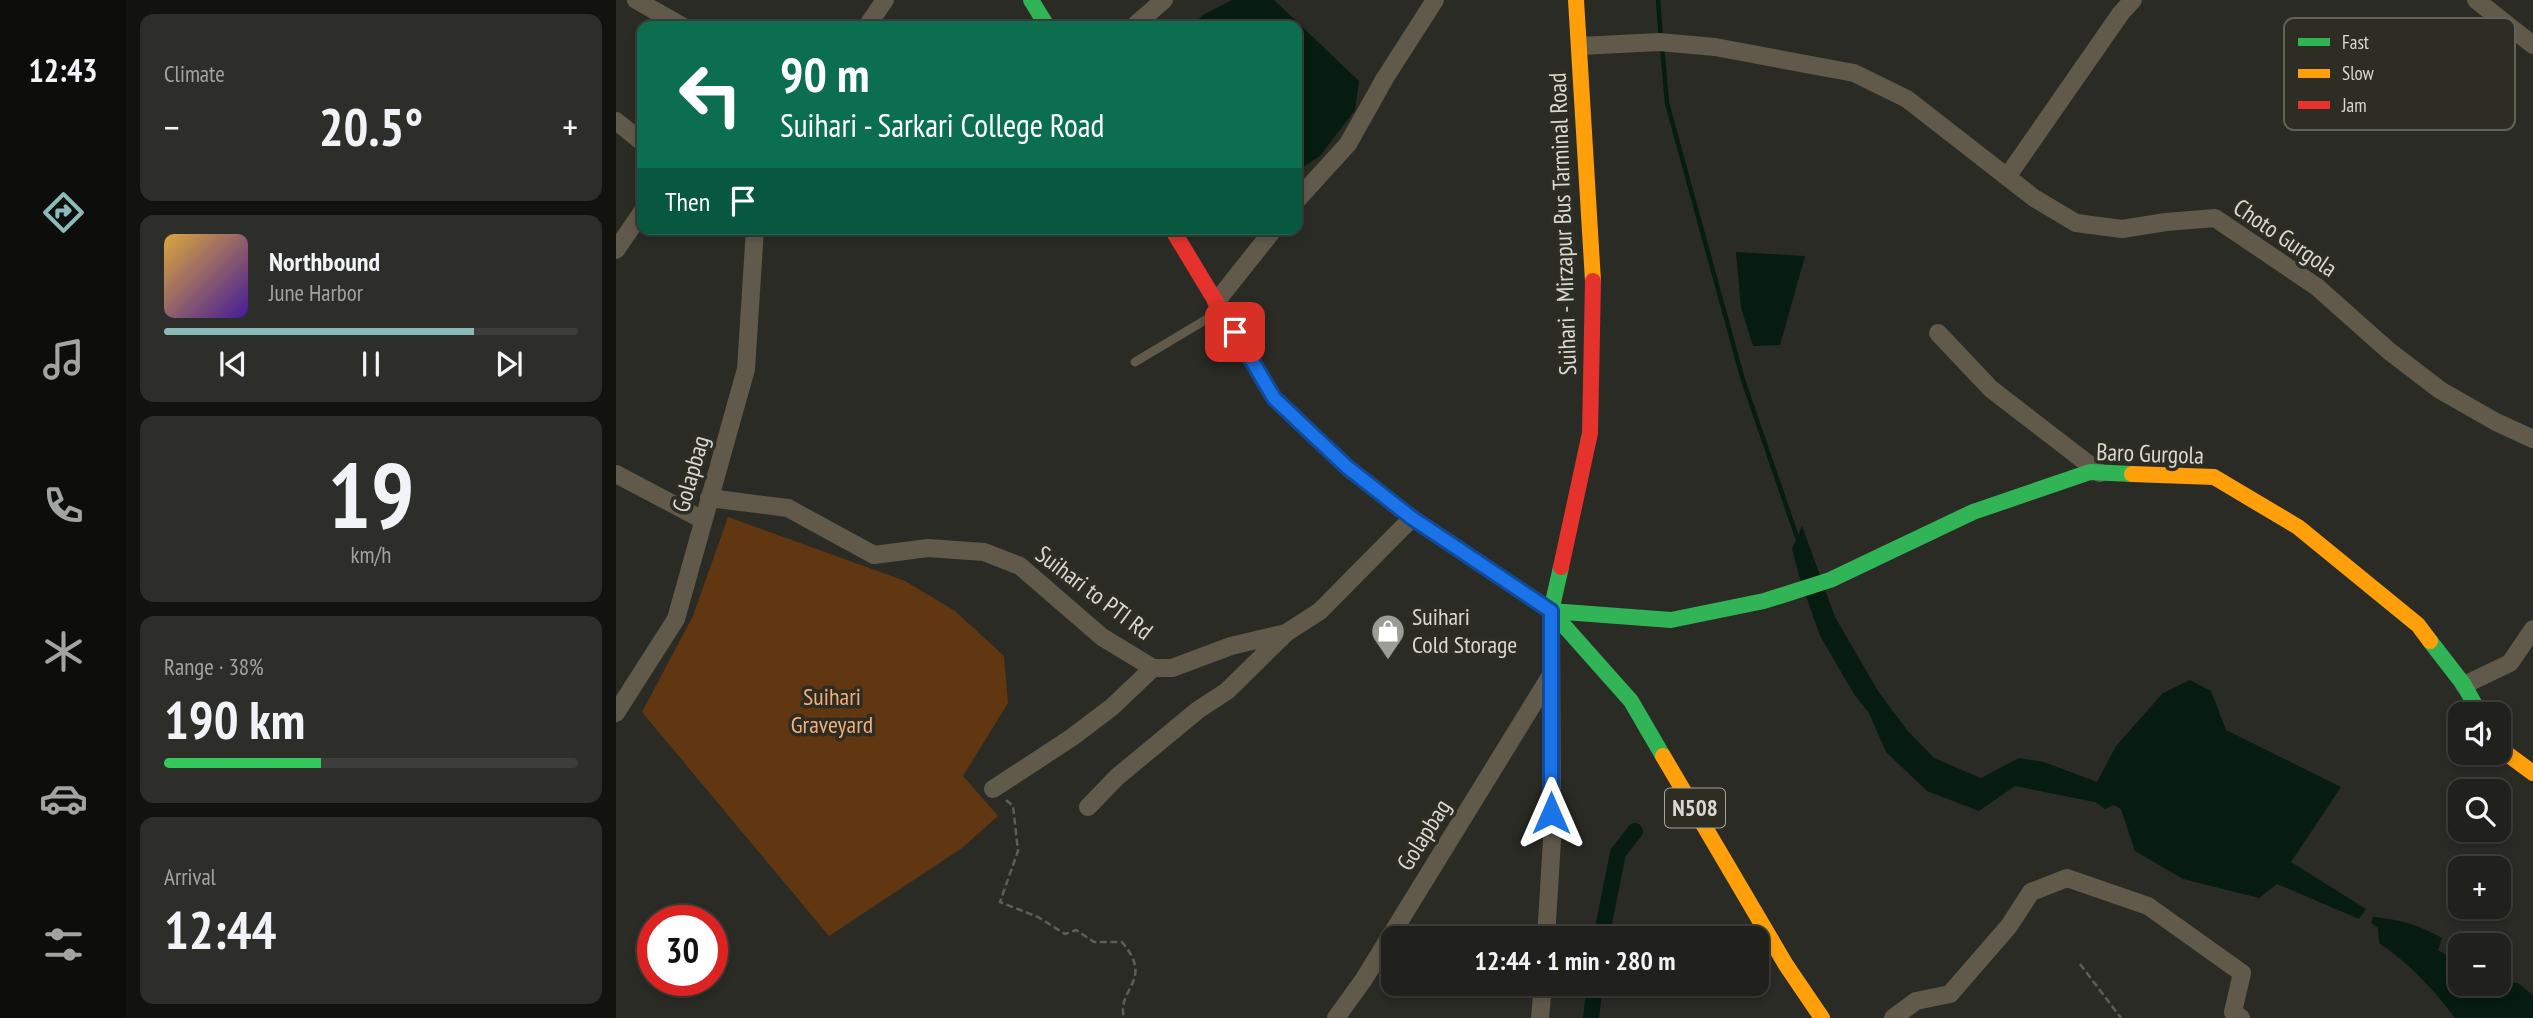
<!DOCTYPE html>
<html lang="en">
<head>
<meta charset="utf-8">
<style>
  :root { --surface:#20201c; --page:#2d2d29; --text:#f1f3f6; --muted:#a2a3a3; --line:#3d3e3b; --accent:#8bbbb9 }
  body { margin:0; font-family:"PT Sans Narrow",sans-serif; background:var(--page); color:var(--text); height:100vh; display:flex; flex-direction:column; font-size:26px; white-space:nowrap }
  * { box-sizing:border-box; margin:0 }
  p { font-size:23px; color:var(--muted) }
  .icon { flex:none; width:38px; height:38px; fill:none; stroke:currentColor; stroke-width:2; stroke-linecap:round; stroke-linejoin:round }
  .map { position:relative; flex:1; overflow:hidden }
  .drawer { display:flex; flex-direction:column; gap:14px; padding:14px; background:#12120f; width:490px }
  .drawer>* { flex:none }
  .top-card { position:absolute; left:21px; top:21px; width:665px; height:214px; border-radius:14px; box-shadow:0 4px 10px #0003,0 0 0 2px var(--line); background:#0b6e4f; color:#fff; overflow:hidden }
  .buttons { position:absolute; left:1832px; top:702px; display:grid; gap:14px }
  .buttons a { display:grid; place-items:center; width:63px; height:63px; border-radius:14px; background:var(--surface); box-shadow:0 4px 10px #0003,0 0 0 2px var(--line); font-size:35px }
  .speed { position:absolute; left:21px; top:905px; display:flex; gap:14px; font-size:35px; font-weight:700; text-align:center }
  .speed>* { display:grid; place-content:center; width:91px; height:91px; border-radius:50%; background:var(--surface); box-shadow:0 4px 10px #0003,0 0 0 2px var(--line); line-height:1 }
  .speed .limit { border:10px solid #d22; background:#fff; color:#111 }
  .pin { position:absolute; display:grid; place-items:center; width:60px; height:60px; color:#fff; margin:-30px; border-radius:14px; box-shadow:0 4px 10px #0006 }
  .me { position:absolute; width:77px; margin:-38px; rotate:0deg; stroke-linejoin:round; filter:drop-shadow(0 0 5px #0008) }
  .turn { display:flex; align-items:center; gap:24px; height:147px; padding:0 28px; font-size:32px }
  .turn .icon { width:91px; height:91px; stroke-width:2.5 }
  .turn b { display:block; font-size:49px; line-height:60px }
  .then { display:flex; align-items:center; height:66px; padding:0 28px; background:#0003; gap:14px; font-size:26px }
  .big { font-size:52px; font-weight:600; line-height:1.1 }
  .drawer .tile { flex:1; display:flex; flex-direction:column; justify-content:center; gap:10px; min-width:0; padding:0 24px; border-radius:14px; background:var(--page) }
  .drawer .dial { align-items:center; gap:0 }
  .dial b { font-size:91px; line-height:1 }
  .song { display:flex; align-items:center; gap:21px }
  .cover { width:84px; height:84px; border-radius:10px; background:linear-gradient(135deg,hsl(40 70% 55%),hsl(260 70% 35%)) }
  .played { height:7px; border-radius:4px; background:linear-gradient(90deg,var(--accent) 75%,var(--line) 75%) }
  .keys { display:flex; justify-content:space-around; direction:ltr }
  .heat { display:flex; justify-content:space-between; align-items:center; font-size:38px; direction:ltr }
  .charge { height:10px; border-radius:5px; background:linear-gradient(90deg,#34c759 38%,var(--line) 0) }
  .trip { position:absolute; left:765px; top:926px; width:388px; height:70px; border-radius:14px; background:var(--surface); box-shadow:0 4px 10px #0003,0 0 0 2px var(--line); font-weight:600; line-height:70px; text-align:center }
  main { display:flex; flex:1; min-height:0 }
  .tabs { display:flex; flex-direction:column; width:126px; justify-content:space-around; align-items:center; background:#0d0d0b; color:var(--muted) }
  .tabs .icon { width:49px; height:49px }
  .tabs .selected { color:var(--accent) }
  .tabs b { font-size:32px; color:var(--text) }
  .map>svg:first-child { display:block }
</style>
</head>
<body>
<main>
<nav class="tabs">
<b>12:43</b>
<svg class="icon selected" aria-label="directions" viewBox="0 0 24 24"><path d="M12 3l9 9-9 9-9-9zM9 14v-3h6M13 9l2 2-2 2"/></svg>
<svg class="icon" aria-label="music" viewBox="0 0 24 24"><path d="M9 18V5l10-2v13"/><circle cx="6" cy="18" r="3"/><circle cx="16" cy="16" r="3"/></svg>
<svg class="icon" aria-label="phone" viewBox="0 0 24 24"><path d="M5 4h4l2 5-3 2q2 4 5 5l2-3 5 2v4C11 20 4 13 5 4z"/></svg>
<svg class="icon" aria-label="climate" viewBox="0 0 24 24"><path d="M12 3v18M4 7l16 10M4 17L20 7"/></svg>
<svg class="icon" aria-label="car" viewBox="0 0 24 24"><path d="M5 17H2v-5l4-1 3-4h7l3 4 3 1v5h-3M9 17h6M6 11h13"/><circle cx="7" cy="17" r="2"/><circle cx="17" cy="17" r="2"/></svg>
<svg class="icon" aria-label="filters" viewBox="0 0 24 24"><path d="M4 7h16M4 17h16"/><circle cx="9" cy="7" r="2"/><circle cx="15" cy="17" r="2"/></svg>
</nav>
<section class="drawer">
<div class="tile"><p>Climate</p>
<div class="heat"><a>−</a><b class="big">20.5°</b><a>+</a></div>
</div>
<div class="tile">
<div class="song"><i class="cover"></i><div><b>Northbound</b><p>June Harbor</p></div></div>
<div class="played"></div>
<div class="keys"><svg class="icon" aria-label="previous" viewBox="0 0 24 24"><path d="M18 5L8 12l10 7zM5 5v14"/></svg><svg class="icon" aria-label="pause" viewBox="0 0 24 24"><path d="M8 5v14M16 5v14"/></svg><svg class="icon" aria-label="next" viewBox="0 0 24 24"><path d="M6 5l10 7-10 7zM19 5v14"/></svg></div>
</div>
<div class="tile dial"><b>19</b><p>km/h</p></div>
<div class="tile"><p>Range · 38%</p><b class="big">190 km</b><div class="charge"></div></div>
<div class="tile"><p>Arrival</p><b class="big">12:44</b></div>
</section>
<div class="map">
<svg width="1917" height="1018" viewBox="0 0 1917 1018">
  <rect width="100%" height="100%" fill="#2b2b25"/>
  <path fill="#613711" d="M112,517L289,581L339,611L388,656L392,703L347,776L382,816L346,848L213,936L26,712L77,616Z"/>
  <path fill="#061c10" d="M616,0H658L743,81L739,110L704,156L681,171V26H575L587,15Z
    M1120,252L1189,256L1164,345L1137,346L1125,308Z
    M1186,526L1219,617L1262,691L1291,730L1318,758L1365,778L1403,758L1428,762L1481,782L1500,746L1547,693L1574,680L1595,691L1610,730L1725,787L1675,862L1750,909L1743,919L1661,884L1643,898L1567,879L1519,851L1505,809L1498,805L1489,809L1479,802L1399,786L1363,811L1311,791L1270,752L1253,713L1238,694L1204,636L1185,582L1176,549Z
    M1757,917C1785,920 1801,924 1826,938L1822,950L1844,963V984H1883V981L1902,983L1917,995V1018H1839C1817,989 1794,964 1763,943L1762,928L1755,923Z"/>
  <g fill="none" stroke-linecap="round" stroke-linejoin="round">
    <path stroke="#061c10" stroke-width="4.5" d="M1042,0L1045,38
      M1046,46L1051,103L1080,209L1127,380L1181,537"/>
    <path stroke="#061c10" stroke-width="16" d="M985,938L1002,853L1019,831
      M975,1018L979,984"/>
    <path stroke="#615d53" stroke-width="2.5" stroke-dasharray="7 3.5" stroke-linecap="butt" d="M390,800L397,806L402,851L384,902L422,917L449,934L460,930L478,942H506C539,981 500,988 508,1018
      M1464,964L1505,1018"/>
    <path stroke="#615a4a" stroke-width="9" d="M519,362L601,313"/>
    <path stroke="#615a4a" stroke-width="18" d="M20,0L66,26
      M1860,0L1917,45
      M251,26L269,0
      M518,26L548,0
      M964,46L1043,42L1099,47L1238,73L1291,99L1418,198L1460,223L1506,229L1550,222L1599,218L1701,287L1773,351L1824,390L1880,422L1917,439
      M0,121L26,142
      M1391,177L1505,13L1517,0
      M681,200L732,144L769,78L819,0
      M0,250L26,212
      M600,302L658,229
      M1322,333L1375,389L1484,473
      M0,474L87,520
      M93,498L172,508L258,555L312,548L368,552L404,566L486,637L537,668H556L615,646L670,633L704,611L796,518
      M1848,685L1894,663L1917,629
      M0,713L60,619L130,369L139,229
      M377,789L455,738L496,707L537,668
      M472,807L501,777L582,710L611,691L670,633
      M930,938L936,840L935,614
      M720,1018L748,979L935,675
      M924,1018L927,984
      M1277,1018L1300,1001L1334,994L1393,926L1415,892L1451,878L1532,906L1626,973L1617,1012L1625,1018"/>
    <path stroke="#30b455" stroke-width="16" d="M415,0L431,26
      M734,470L796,518L935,611L1015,701L1047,756
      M945,567L935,611L1055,620L1148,601L1214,580L1357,512L1474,472L1516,474
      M1814,641L1848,685L1864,714"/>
    <path stroke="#ff9f0a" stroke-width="16" d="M960,0L977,281
      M1516,474L1598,477L1682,527L1802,625L1814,641
      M1883,748L1917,773
      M1047,756L1170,965L1206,1018"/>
    <path stroke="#e5322d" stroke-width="16" d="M556,229L658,398L734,470
      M945,567L974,433L977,281"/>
  </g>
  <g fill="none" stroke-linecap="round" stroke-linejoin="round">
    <g stroke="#114b97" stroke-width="18">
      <path id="route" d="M619,332L658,398L731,467L796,518L935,611V813"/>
    </g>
    <use href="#route" stroke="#1a73e8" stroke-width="12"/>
  </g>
  <defs>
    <g id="shop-pin" transform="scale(1.75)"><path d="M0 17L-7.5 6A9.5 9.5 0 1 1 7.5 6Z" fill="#9c9c96" stroke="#2d2d23"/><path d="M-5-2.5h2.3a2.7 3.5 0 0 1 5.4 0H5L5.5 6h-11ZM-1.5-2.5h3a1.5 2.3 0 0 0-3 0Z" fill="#fff"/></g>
  </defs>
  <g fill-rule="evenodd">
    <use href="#shop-pin" x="772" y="631"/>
  </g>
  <g text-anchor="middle" stroke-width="7" stroke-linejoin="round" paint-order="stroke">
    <rect fill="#2d2d23" stroke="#a5a59e" stroke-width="2" x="1049" y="788.5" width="60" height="39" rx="5"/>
    <g font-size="23" font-weight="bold" fill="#d9d9d3">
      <text x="1079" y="816">N508</text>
    </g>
    <g font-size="24" fill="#d9d9d3" stroke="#2d2d23">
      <text transform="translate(947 224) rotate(-92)" y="8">Suihari - Mirzapur Bus Tarminal Road</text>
      <text transform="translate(1669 238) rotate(34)" y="8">Choto Gurgola</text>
      <text transform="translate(1534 454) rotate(2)" y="8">Baro Gurgola</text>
      <text transform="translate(75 474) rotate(-74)" y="8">Golapbag</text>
      <text transform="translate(478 593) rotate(37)" y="8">Suihari to PTI Rd</text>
      <text transform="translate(808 835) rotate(-58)" y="8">Golapbag</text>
    </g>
    <g font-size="24" fill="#d9d9d3" stroke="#2d2d23" text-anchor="start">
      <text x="796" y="625">Suihari<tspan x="796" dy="28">Cold Storage</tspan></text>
    </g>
    <g font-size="24" fill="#f6ad79" stroke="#2d2d23">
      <text x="216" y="705">Suihari<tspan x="216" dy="28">Graveyard</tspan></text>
    </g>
  </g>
  <rect x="1668" y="18" width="231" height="112" rx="10" fill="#2d2d23" stroke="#616158" stroke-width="2"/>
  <rect x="1682" y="38" width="32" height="8" fill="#30b455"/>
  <rect x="1682" y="69" width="32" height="9" fill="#ff9f0a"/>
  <rect x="1682" y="101" width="32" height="8" fill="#e5322d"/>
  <g font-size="19" fill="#d9d9d3">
    <text x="1726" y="49">Fast</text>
    <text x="1726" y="80">Slow</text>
    <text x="1726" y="112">Jam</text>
  </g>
</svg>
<div class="buttons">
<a><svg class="icon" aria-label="sound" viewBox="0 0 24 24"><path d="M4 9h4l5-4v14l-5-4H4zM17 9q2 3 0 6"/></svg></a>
<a><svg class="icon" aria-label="search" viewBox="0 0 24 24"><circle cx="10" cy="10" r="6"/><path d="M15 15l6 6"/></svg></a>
<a>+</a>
<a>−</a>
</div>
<div class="speed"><div class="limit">30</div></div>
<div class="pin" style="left:619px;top:332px;background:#d93025"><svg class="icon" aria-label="arrive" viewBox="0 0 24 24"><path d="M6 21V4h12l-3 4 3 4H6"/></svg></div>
<svg class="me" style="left:935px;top:813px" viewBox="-20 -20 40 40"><path d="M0-17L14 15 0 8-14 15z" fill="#1a73e8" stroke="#fff" stroke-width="4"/></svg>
<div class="trip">12:44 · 1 min · 280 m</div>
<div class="top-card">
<div class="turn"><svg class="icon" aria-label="left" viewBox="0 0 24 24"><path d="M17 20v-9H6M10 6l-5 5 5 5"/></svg><div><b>90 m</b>Suihari - Sarkari College Road</div></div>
<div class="then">Then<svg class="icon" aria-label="arrive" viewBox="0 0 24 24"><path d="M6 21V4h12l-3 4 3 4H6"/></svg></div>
</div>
</div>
</main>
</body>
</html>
